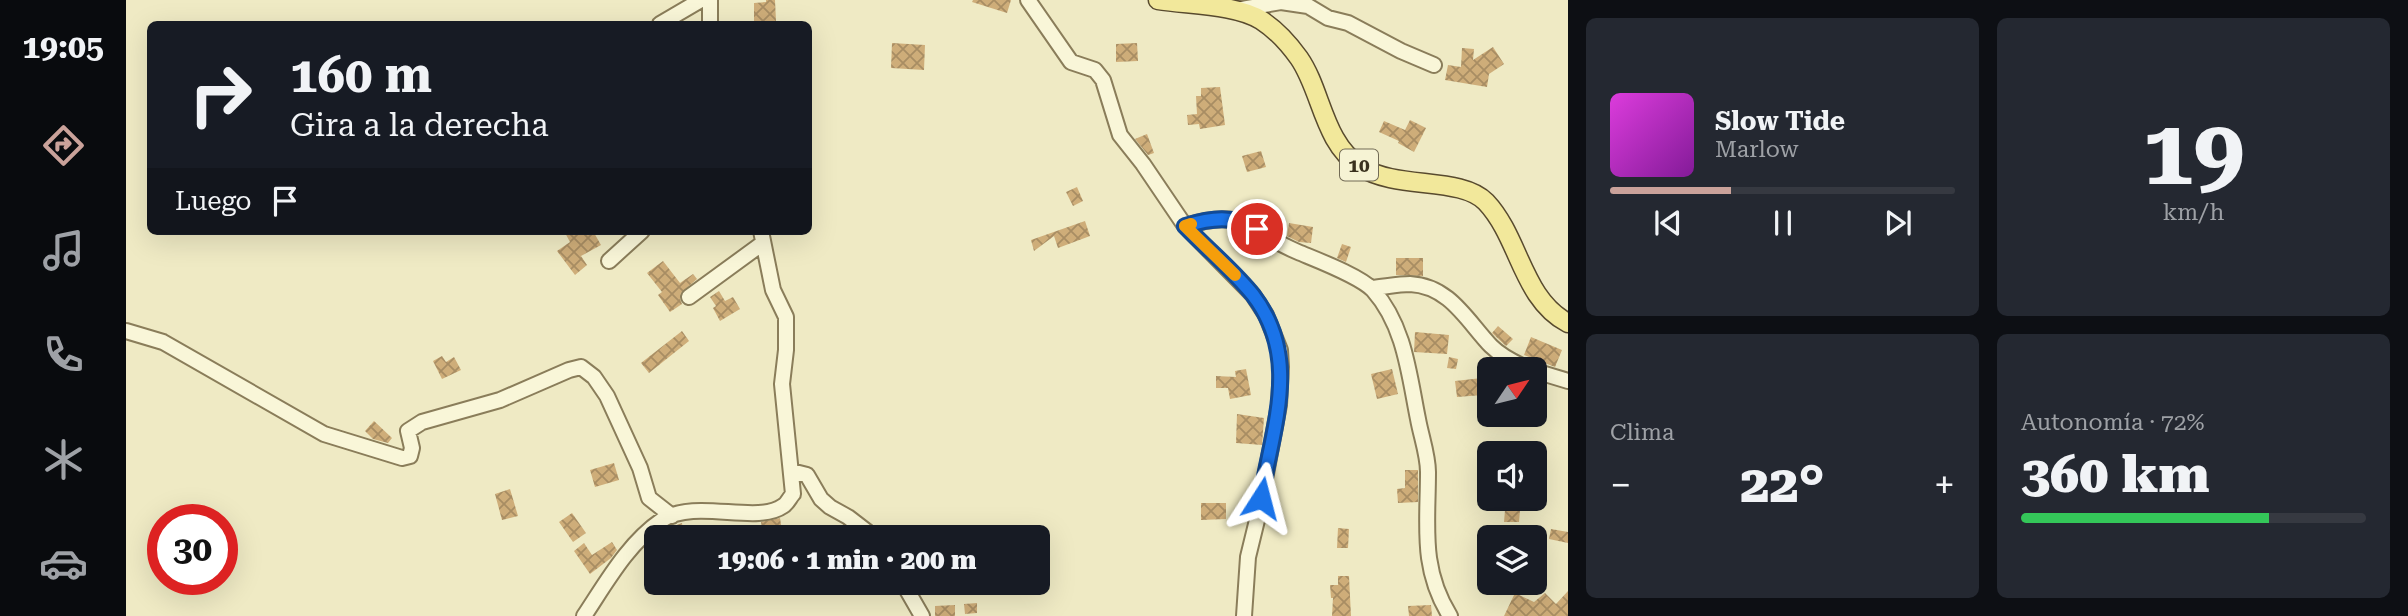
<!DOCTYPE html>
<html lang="es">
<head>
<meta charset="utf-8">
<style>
  :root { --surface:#171b24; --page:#242831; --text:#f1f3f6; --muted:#9ea1a6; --line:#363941; --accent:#caa29a }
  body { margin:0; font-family:"Roboto Serif",serif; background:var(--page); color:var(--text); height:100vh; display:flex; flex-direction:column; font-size:26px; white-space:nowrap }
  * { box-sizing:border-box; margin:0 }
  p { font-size:23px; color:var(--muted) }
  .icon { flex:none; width:38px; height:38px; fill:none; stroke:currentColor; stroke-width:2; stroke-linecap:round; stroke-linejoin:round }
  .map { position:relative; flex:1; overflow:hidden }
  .sheet { display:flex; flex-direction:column; gap:18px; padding:18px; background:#0d0f14; width:840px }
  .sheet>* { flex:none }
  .guide { position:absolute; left:21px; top:21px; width:665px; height:214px; border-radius:10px; box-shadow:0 7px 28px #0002; background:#171b24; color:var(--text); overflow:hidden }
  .needle { width:46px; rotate:55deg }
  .controls { position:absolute; left:1351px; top:357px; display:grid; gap:14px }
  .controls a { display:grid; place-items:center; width:70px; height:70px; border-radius:10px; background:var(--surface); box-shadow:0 7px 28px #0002; font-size:35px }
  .speed { position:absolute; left:21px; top:504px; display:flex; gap:14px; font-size:35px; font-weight:700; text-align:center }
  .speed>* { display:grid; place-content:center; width:91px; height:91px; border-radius:50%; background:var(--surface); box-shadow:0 7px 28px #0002; line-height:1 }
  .speed .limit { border:10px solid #d22; background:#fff; color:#111 }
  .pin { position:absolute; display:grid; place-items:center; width:60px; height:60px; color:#fff; margin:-30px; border:4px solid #fff; border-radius:50%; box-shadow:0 2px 7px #0007 }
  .me { position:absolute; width:77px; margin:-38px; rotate:9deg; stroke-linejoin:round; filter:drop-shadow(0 0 5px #0008) }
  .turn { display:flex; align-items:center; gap:24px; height:147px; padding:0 28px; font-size:32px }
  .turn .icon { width:91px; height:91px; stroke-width:2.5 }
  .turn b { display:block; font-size:49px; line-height:60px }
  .then { display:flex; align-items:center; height:66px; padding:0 28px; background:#0003; gap:14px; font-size:26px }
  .big { font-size:52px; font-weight:800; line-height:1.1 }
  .sheet .card { flex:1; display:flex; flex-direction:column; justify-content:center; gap:10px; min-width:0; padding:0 24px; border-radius:10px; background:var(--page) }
  .sheet .dial { align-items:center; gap:0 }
  .dial b { font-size:91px; line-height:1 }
  .song { display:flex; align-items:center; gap:21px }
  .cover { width:84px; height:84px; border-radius:10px; background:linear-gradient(135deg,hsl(300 70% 55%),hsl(290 70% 35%)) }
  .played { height:7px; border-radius:4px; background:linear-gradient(90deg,var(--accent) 35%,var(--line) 35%) }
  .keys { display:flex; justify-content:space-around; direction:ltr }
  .heat { display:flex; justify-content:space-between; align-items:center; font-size:38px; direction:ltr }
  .charge { height:10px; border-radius:5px; background:linear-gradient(90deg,#34c759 72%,var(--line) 0) }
  .sheet .tiles { flex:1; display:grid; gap:18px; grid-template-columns:repeat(2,1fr) }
  .trip { position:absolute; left:518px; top:525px; width:406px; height:70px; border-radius:10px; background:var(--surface); box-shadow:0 7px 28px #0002; font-weight:800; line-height:70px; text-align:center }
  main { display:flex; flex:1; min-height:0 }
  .menu { display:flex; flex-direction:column; width:126px; justify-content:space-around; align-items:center; background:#090b0e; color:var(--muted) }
  .menu .icon { width:49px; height:49px }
  .menu .current { color:var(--accent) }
  .menu b { font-size:32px; color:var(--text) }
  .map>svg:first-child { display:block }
</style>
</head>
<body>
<main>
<nav class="menu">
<b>19:05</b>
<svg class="icon current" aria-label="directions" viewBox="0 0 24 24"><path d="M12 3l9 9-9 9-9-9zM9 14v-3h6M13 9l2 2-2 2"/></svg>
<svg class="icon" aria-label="music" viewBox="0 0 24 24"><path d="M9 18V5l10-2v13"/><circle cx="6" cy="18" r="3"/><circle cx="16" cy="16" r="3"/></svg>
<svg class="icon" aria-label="phone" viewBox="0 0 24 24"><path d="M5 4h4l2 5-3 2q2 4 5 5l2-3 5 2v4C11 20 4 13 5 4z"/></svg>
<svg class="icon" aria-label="climate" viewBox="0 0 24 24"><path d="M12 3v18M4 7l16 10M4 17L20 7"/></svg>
<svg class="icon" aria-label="car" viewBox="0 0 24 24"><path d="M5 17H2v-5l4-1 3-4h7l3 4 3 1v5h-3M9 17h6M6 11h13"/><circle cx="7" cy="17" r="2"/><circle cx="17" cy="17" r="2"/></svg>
</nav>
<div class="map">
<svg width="1442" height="616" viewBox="0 0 1442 616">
  <defs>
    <pattern id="building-cross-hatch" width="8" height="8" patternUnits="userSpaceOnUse" patternTransform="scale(1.75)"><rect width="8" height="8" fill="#cead79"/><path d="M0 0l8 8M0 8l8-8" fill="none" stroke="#a88d63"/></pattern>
  </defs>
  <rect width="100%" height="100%" fill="#efeac4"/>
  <path fill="url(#building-cross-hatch)" d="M640,0H649L650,21H628V3L640,2Z
    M847,0H885L881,13L846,2Z
    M766,43L799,45L798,70L765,68Z
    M1011,43L1012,61L990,62V44Z
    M1367,47L1378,64L1363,74L1361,87L1319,80L1322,65L1335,67L1336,48L1348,49L1347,60Z
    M1094,87L1099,125L1074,129L1073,124L1062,125L1061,115L1071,114L1070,96H1075V88Z
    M1284,120L1300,128L1288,152L1272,143L1273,141L1253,132L1258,121L1279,130Z
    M1021,134L1028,153L1022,155L1009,139Z
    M1135,151L1140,167L1121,172L1116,156Z
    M951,187L957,201L947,206L940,192Z
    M959,221L964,236L932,248L928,236L908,251L905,240Z
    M1163,223L1187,227L1185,243L1173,242L1161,236Z
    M438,231H467L475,245L455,256L461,265L449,275L431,251L444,242Z
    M1216,244L1225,247L1220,262L1211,258Z
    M1270,258H1297V276L1270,275Z
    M537,261L554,283L567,274L571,279L555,293L554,299L556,304L544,312L532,295L536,292L521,273Z
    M593,291L599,301L607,297L614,309L594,321L587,308L590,306L584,297Z
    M1372,326L1387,339L1380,346L1366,333Z
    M556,331L563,341L523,373L515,363Z
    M1289,332L1323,335L1321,354L1288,352Z
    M1405,337L1436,350L1429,367L1398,355Z
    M316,356L320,362L328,357L335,370L316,379L307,361Z
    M1323,357L1332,359L1330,369L1321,368Z
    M1120,369L1125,395L1104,399L1102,388H1090V376L1110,377L1109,371Z
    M1266,369L1272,394L1251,399L1245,374Z
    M1356,378L1357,395L1331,397L1329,381Z
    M1111,414L1138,418L1136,445L1110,443Z
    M248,421L266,438L262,443L247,439L239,431Z
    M488,463L493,480L469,487L464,470Z
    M1279,470H1292V502L1272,503L1271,489L1279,488Z
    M384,489L392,516L376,520L369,494Z
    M1075,503H1100V519L1075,520Z
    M1379,510H1394L1393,522H1378Z
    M446,513L460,533L447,542L433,522Z
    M654,518L657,537H637L635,522Z
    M556,523L558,537H547L545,527Z
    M1212,528L1223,529L1222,548H1211Z
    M1425,529L1442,532V543L1423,539Z
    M486,542L491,550L485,558L464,574L448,551L458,543L466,555Z
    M1212,576H1223L1225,616H1206L1207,598H1205L1204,585H1212Z
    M521,583H539L540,593L522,594Z
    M1442,591V616H1378L1389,593L1408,602L1419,593L1430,604Z
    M851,603V613L839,614L838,604Z
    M829,605V616H809V606Z
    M1305,605L1306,616H1283L1282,606Z"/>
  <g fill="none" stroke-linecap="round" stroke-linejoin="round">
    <g stroke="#8a7d5a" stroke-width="18">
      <path id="minor" d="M902,0L945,62L969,70L977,80L994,135L1017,164L1059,226L1127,295L1140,315L1154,350L1155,367L1153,405L1132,516L1122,557L1118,616
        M1110,10L1155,2L1182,6L1202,18L1222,23L1275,51L1308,65
        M534,24L575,0
        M584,24V0
        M1059,226C1122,207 1121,231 1172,252C1191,260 1234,276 1247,290C1279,326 1283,375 1292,419C1295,436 1302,455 1302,472C1302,525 1294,568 1324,616
        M483,261L516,231
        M1246,288C1258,287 1272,284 1284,284C1324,286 1341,321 1365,346C1374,355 1391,364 1403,369
        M563,297L637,243
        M0,331L37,342L198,434L276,458L284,456L286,448L282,431L296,422L374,400L443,370L455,367L468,377L481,396L514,468L523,498L546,516
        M1409,371L1442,381
        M665,471L681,475L695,499L704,507L722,517L748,537
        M777,583L796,616
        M458,616C480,583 502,543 536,520C570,498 630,525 657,506C661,504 664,497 667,494L656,384L660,350V317L647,290L635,231"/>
    </g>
    <g stroke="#584a2e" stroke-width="21">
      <path id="major" d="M1032,0C1062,5 1109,4 1135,20C1149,29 1163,44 1173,58C1196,91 1197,143 1235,167C1271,190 1335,176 1360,202C1394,238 1396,299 1442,323"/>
    </g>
    <use href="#minor" stroke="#f9f6d8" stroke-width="14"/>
    <use href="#major" stroke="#f2e89b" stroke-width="18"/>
  </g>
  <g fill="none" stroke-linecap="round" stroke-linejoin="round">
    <g stroke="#114b97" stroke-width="18">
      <path id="route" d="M1131,229C1107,215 1085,218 1059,226C1081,249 1107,270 1127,295C1176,359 1146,428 1135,498"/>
    </g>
    <use href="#route" stroke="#1a73e8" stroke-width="12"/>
    <path stroke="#f59e0b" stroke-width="12" d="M1065,224L1059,226L1109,275"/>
  </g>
  <g text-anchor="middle" stroke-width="5" stroke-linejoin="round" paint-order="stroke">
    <rect fill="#f6f3d4" stroke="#726b55" stroke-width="2" x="1214" y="149.5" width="38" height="31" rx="5"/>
    <g font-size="19" font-weight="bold" fill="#3a311e">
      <text x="1233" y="172">10</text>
    </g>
  </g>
</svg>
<div class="controls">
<a><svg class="needle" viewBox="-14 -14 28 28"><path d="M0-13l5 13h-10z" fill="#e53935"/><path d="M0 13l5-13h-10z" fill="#9ea1a6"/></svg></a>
<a><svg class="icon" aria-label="sound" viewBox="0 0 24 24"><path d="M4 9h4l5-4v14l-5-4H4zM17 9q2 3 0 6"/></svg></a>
<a><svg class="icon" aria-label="layers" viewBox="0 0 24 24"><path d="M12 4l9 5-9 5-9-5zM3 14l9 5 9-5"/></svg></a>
</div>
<div class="speed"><div class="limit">30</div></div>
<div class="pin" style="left:1131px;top:229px;background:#d93025"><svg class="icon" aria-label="arrive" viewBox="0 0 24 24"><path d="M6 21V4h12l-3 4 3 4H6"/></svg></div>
<svg class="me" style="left:1135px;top:498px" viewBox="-20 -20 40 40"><path d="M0-17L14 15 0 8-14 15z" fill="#1a73e8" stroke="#fff" stroke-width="4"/></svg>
<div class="trip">19:06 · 1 min · 200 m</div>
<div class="guide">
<div class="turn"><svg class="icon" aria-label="right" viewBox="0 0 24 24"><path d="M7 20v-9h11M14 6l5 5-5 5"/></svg><div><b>160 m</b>Gira a la derecha</div></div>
<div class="then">Luego<svg class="icon" aria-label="arrive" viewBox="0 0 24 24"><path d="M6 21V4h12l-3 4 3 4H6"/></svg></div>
</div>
</div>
<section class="sheet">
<div class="tiles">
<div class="card">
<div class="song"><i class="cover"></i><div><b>Slow Tide</b><p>Marlow</p></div></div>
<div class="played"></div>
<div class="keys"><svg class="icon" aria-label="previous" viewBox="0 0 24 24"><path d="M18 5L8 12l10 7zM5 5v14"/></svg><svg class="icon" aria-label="pause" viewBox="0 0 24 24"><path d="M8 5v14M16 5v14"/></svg><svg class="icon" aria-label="next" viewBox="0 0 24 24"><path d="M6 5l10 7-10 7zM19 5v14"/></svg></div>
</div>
<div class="card dial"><b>19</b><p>km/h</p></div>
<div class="card"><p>Clima</p>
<div class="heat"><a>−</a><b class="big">22°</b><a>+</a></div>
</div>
<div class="card"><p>Autonomía · 72%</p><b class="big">360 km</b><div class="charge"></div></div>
</div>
</section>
</main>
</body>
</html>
